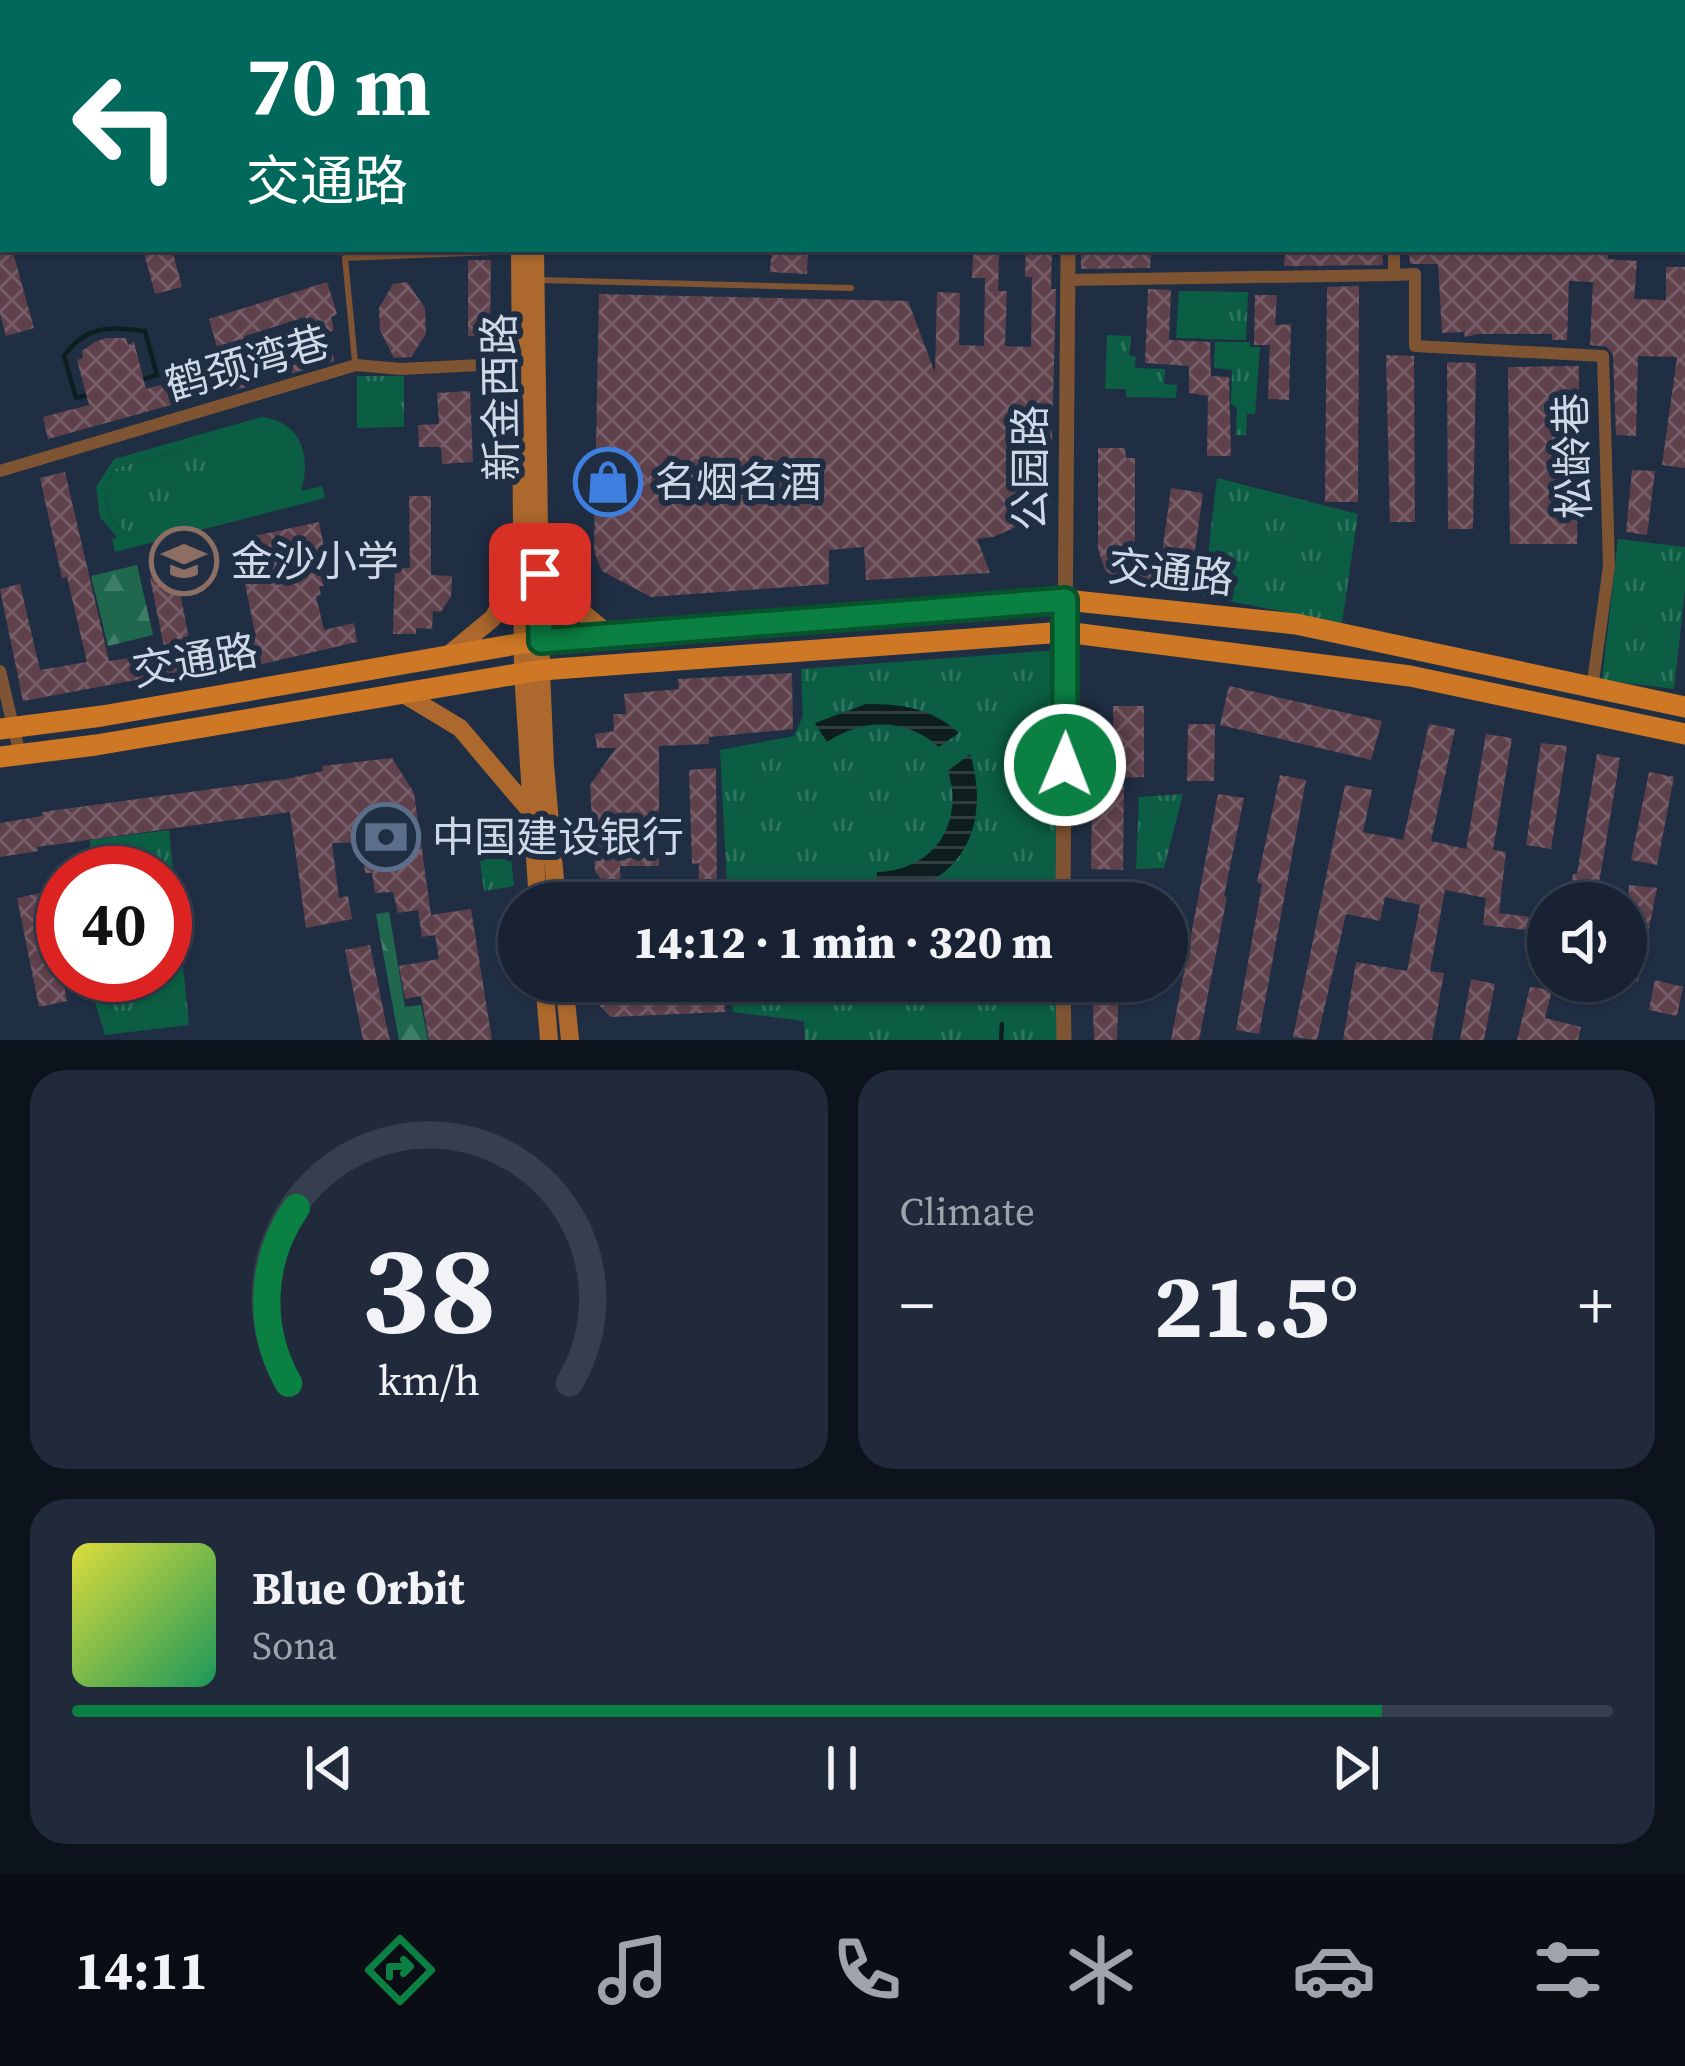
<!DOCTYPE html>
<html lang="en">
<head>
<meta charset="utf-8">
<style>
  :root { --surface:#182233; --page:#212a3b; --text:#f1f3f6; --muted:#9fa4ac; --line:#363f4e; --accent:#0b8043 }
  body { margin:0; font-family:"Source Serif 4","Noto Sans SC",serif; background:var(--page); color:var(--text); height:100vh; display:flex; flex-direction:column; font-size:45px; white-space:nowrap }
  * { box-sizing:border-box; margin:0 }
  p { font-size:39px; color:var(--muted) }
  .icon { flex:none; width:66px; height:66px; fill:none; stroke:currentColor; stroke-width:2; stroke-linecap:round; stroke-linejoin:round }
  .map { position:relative; height:1040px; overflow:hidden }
  .drawer { display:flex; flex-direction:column; gap:30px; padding:30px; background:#0d131c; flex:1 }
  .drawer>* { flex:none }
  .top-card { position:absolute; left:0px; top:0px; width:1686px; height:252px; box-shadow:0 3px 9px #0004,0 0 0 3px var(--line); background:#00695c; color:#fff; overflow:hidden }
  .controls { position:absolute; left:1527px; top:882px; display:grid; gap:24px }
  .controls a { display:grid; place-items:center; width:120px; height:120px; border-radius:50%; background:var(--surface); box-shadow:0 3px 9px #0004,0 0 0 3px var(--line); font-size:60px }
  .speed { position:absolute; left:36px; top:846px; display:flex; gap:24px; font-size:60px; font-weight:700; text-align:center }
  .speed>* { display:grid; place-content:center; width:156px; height:156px; border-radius:50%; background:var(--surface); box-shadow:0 3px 9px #0004,0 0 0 3px var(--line); line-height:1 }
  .speed .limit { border:18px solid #d22; background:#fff; color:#111 }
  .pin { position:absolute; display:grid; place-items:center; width:102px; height:102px; color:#fff; margin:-51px; border-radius:24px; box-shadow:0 6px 18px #0006 }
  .me { position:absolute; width:132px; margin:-66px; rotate:1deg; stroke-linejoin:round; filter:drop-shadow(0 0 9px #0008) }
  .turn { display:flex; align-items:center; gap:42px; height:252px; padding:0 48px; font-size:54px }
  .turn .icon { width:156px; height:156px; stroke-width:2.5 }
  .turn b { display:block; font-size:84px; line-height:102px }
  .big { font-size:90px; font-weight:800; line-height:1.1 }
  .drawer .tile { flex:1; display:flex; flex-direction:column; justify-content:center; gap:18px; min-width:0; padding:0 42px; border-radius:36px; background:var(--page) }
  .drawer .dial { align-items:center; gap:0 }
  .dial svg { height:312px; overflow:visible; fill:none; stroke:var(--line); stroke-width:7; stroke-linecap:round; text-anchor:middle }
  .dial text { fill:var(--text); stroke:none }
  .song { display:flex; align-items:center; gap:36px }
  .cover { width:144px; height:144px; border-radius:18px; background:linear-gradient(135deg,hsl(60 70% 55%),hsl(150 70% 35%)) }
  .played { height:12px; border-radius:6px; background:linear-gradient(90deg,var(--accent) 85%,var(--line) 85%) }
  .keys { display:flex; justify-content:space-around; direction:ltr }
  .heat { display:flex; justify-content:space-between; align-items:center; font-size:66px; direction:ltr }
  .drawer .tiles { flex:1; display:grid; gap:30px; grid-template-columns:1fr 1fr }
  .tile:last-child { grid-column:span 2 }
  .trip { position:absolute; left:498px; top:882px; width:690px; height:120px; border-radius:60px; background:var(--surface); box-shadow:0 3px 9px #0004,0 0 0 3px var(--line); font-weight:800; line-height:120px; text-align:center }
  .tabs { display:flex; height:192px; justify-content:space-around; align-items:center; background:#0a0e14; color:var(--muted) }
  .tabs .icon { width:84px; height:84px }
  .tabs .current { color:var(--accent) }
  .tabs b { font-size:54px; color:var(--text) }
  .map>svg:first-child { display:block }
</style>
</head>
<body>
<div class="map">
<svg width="1685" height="1040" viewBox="0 0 1685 1040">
  <defs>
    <pattern id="grass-tufts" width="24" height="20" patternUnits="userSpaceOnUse" patternTransform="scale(3)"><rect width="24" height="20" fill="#0b5e43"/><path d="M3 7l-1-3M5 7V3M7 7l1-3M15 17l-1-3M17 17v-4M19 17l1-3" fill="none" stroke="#2e745e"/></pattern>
    <pattern id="forest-firs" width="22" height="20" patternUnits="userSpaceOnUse" patternTransform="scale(3)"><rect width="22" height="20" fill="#1f684d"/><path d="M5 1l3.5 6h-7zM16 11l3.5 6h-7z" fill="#3e7d67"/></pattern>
    <pattern id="water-rules" width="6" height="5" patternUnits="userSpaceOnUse" patternTransform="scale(3)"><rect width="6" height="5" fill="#0e1e1f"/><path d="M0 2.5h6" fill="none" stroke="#303e40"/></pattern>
    <pattern id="building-cross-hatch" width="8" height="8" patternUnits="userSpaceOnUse" patternTransform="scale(3)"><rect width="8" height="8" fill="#5f414c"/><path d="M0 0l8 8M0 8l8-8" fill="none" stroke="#755c66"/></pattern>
  </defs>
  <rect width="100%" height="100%" fill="#202e44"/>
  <path fill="url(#grass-tufts)" d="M1179,291L1248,292L1246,340L1176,338Z
    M1107,335L1131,336L1129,355L1136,357L1135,368L1165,369L1164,384L1177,385L1176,398L1126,397V389H1105Z
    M1215,342H1250V347H1260L1255,414H1247L1246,435H1236L1237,408L1231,404L1232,370L1214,368Z
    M357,376H404V427L357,428Z
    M205,443L221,511L131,535C105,520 98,492 116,468Z
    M1217,478L1358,514L1342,623L1203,596Z
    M1618,539L1685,547V590L1674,689L1602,680Z
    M1058,650L1059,903H728L720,750L794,736L803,716L801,669Z
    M1183,794L1164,868L1136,869L1139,797Z
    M507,821L514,886L484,891L475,825Z
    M169,830L189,1025L105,1035L87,975H165V873H93L90,840Z
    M731,981H1059V1040H805L804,1021L733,1012Z"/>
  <path fill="url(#forest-firs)" d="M137,565L153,635L108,646L91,576Z
    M389,912L405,1007L421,1005L428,1040H399L376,914Z"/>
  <path fill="#0b5e43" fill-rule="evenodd" d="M261,417C301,421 312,456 301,491L322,486L325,498L115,552L112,539L117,537L100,517L96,487L114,459ZM204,443L220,511L131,535C104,520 98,493 116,468Z"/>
  <path fill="url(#water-rules)" d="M866,704C903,704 931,708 959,733L939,747C906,718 863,718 827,742L815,723Z
    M970,754C993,828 958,894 876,893L877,872C933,871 965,824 948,771Z"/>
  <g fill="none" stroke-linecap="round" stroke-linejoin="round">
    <path stroke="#0e1e1f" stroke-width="4.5" d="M91,394L76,398L64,356C87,324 111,327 145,331L157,375L140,380
      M1001,1040L1002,1024"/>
  </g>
  <path fill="url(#building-cross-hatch)" d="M0,249H12L34,328L6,336L0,314Z
    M143,249H172L182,287L155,294Z
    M772,249H808L807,274L770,272Z
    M973,249H999L998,291H1007L1005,346L1031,347L1032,277H1025L1026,249H1052L1051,289H1056L1050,512L993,537L977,539L990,573L866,580L864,547L829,550V584L651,597L602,571L594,551L599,294L908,301L935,373L937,292L960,293L959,345L984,346L985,278H972Z
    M1081,249H1151L1150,268L1081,269Z
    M1285,249H1382L1383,265L1284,266Z
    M1409,249L1608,250V259L1637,261L1634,299L1666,300V267H1685V468L1662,465L1677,357L1638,356L1636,436L1616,435L1613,355L1607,347L1590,345L1593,282L1569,281L1567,340H1552V334H1478L1465,337L1464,332L1442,333L1438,264H1410Z
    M468,260H491L490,336H468Z
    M327,282L337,314L331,317L334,330L327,333L334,361L290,374L288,368L311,357L307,340L312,337L305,317L245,336L259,383L230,392L209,319Z
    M407,282L425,308L426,334L411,357L394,358L380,330L379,308L393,284Z
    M1359,286L1358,502H1325L1327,287Z
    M1148,289L1171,290L1169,340L1210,342L1211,376L1229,377L1231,456H1207L1208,396L1189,393V366L1145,363Z
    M1255,295H1277L1275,325L1291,324L1289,400L1268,399L1270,345H1254Z
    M106,338H126L128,345L134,342L146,389L193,376L200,397L48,439L43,417L89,405L77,360L83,358L82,351L95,342Z
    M1386,355L1414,356L1415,522H1390Z
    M1447,362L1476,363L1473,529H1448Z
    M1579,366L1577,544H1510L1508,367Z
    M470,391L473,462L442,464L441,447H419L418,425L439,424L437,393Z
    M1098,448H1125L1126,458H1135V551L1162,553L1171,488L1203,493L1189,592L1121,583L1105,570L1098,549Z
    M1632,470L1655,471L1647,535L1626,532Z
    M65,472L109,661L165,652L150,578L176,572L195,669L23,701L0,589L20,584L40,670L87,662L67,577L62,578L40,478Z
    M409,496H431V575L452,576L451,596L441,612L433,611L432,629L416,628V634H393L395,568H410Z
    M319,522L326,557L318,559L324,586H319L321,595L316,596L324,630L354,623L357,642L254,666L247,635L255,633L243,574L262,570L254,536Z
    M792,673L793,729L709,737V744L659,746V866H620L621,903H605V885L595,871L590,785L616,748H597L595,734L614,731L613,714H626L624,694L679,689L678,679Z
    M1229,686L1382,721L1371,760L1220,725Z
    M1113,706H1144V777L1114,778Z
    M1188,724H1215L1214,781H1187Z
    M1429,724L1455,729L1431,841L1466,849L1486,734L1512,738L1493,850L1506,852L1499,913L1529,917L1527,930L1483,925L1486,898L1445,890L1430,971L1444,973L1432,1040H1343L1356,962L1407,971L1420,905L1385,897L1380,921L1346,914L1317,1040L1293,1037L1345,785L1372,790L1363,832L1403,840Z
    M1541,743L1567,746L1551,849L1526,845Z
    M1597,754L1620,758L1603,860L1595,903H1568L1573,874H1577Z
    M392,758L414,793L431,915L471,909L492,1040H429L421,996L405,999L399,966L439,959L435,935L422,937L418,910L398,913L393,892L375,893L372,873H365L362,842L332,843L339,898L348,896L352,919L306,928L290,812L37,847L38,851L0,857V823L42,816V812L286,779L323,771L322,766Z
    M716,768L717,903H698L699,863L692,864L689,770Z
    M1649,772L1674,777L1657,865L1631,860Z
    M1280,775L1306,780L1259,1034L1236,1030L1262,884L1257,882Z
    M1092,785L1124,786L1123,870L1091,869Z
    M1218,794L1244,798L1224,896L1227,897L1199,1040H1171Z
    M1629,885L1657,888L1638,982L1626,979Z
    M45,892L47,904L63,900V964L60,965L67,1001L39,1007L17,898Z
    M370,945L387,1028L390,1040H363L345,950Z
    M1471,979L1495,984L1484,1040H1460Z
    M1655,980L1683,987L1677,1016L1649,1010Z
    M598,981H725V1012L611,1017L598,1004Z
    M1092,981H1119L1117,1040H1094Z
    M1530,987L1552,990L1545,1018L1581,1027L1578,1040H1517Z"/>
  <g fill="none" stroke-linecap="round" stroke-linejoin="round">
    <path stroke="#7f5432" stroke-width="6" d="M0,165L3,177
      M538,280L851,288
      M355,362L345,258L515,251"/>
    <path stroke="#7f5432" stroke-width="12" d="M1394,0V3
      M1394,275L1415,274V346L1603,356L1609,566L1592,689
      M1067,280L1394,275V249
      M0,471L356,365L401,369L519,363
      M0,671L20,755"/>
    <path stroke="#7f5432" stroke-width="15" d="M497,0L499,3
      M208,3L220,0
      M269,3L282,0
      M567,3L569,0
      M1072,3V0
      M0,57L3,56
      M0,70H3
      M1063,903L1068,249
      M1063,981L1064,1040"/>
    <path stroke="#ac682d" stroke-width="18" d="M530,3V0
      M548,3V0
      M520,249L523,673L538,903
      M535,249L541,670L545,765L557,903
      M541,545L584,614L611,636
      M447,656L493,618L518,574
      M402,693L460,728L532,813
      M544,981L549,1040
      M564,981L570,1040"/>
    <path stroke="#ce7724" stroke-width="21" d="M0,729L102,716L523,643L1065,600L1296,624L1685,707
      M0,757L96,745L541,670L1065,632L1410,676L1685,734"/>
  </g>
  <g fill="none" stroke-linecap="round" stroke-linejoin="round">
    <g stroke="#07532c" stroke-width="30">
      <path id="route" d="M540,574L541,641L1065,600V765"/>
    </g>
    <use href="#route" stroke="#0b8043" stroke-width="21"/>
  </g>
  <defs>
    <g id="shop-ring" transform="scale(3.45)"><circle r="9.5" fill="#202e44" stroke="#3f7fe0" stroke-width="1.5"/><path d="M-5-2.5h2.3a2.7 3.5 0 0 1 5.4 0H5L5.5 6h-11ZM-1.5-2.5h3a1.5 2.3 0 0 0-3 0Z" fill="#3f7fe0"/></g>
    <g id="school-ring" transform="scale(3.45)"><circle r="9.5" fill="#202e44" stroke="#8d6e63" stroke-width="1.5"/><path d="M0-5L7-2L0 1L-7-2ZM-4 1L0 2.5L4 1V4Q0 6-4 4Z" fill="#8d6e63"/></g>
    <g id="bank-ring" transform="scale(3.45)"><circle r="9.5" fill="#202e44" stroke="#5c6f8a" stroke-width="1.5"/><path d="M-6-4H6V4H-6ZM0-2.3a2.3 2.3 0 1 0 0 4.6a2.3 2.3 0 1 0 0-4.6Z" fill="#5c6f8a"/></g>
  </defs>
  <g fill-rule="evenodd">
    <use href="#shop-ring" x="608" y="482"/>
    <use href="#school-ring" x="184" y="561"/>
    <use href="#bank-ring" x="386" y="837"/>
  </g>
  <g text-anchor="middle" stroke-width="12" stroke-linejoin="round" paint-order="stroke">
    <g font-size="42" fill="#cfd8e6" stroke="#202e44">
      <text transform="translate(247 363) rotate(-16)" y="15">鹤颈湾巷</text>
      <text transform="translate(500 397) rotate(-91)" y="15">新金西路</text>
      <text transform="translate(1572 456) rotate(-92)" y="15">松龄巷</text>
      <text transform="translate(1030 468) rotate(-90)" y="15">公园路</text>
      <text transform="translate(1171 572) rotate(6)" y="15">交通路</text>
      <text transform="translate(195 660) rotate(-10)" y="15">交通路</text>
    </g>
    <g font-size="42" fill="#cfd8e6" stroke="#202e44" text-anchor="start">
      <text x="654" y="497">名烟名酒</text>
      <text x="231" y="576">金沙小学</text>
      <text x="432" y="852">中国建设银行</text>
    </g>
  </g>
</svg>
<div class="controls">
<a><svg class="icon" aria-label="sound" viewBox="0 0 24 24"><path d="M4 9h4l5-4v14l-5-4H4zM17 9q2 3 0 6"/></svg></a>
</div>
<div class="speed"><div class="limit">40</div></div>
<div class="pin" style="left:540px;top:574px;background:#d93025"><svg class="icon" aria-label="arrive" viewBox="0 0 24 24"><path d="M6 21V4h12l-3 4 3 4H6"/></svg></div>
<svg class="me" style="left:1065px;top:765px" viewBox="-20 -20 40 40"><circle r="17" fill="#0b8043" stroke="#fff" stroke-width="3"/><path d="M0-11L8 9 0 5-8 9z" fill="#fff"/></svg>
<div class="trip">14:12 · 1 min · 320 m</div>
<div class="top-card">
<div class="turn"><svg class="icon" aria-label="left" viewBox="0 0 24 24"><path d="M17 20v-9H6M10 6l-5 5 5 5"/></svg><div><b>70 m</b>交通路</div></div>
</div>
</div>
<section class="drawer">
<div class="tiles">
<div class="tile dial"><svg viewBox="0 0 100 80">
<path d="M14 69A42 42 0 1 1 86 69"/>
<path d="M14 69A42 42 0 0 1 16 24" stroke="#0b8043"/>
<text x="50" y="56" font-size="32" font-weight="700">38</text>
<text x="50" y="72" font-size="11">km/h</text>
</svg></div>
<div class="tile"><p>Climate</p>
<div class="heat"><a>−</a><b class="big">21.5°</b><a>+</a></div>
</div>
<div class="tile">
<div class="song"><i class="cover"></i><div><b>Blue Orbit</b><p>Sona</p></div></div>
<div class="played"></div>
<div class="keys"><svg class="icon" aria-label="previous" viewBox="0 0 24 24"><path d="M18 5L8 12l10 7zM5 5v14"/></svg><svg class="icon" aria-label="pause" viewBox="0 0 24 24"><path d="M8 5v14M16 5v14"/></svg><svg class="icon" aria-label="next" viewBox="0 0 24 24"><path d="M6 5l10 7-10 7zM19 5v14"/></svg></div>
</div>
</div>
</section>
<nav class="tabs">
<b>14:11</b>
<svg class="icon current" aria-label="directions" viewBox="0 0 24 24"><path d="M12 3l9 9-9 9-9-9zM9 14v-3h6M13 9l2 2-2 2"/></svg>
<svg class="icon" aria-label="music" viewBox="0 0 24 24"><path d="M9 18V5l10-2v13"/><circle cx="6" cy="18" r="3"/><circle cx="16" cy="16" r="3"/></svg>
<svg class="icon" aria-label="phone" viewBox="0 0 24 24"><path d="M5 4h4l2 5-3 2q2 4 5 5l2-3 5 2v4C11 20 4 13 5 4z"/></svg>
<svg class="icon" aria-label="climate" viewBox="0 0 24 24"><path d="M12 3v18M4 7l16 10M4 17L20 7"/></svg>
<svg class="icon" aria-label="car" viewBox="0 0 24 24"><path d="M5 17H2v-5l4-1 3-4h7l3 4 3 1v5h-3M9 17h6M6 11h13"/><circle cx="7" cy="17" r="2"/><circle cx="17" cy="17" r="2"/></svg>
<svg class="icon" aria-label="filters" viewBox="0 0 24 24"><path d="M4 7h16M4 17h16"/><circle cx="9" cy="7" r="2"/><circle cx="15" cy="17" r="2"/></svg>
</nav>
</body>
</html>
